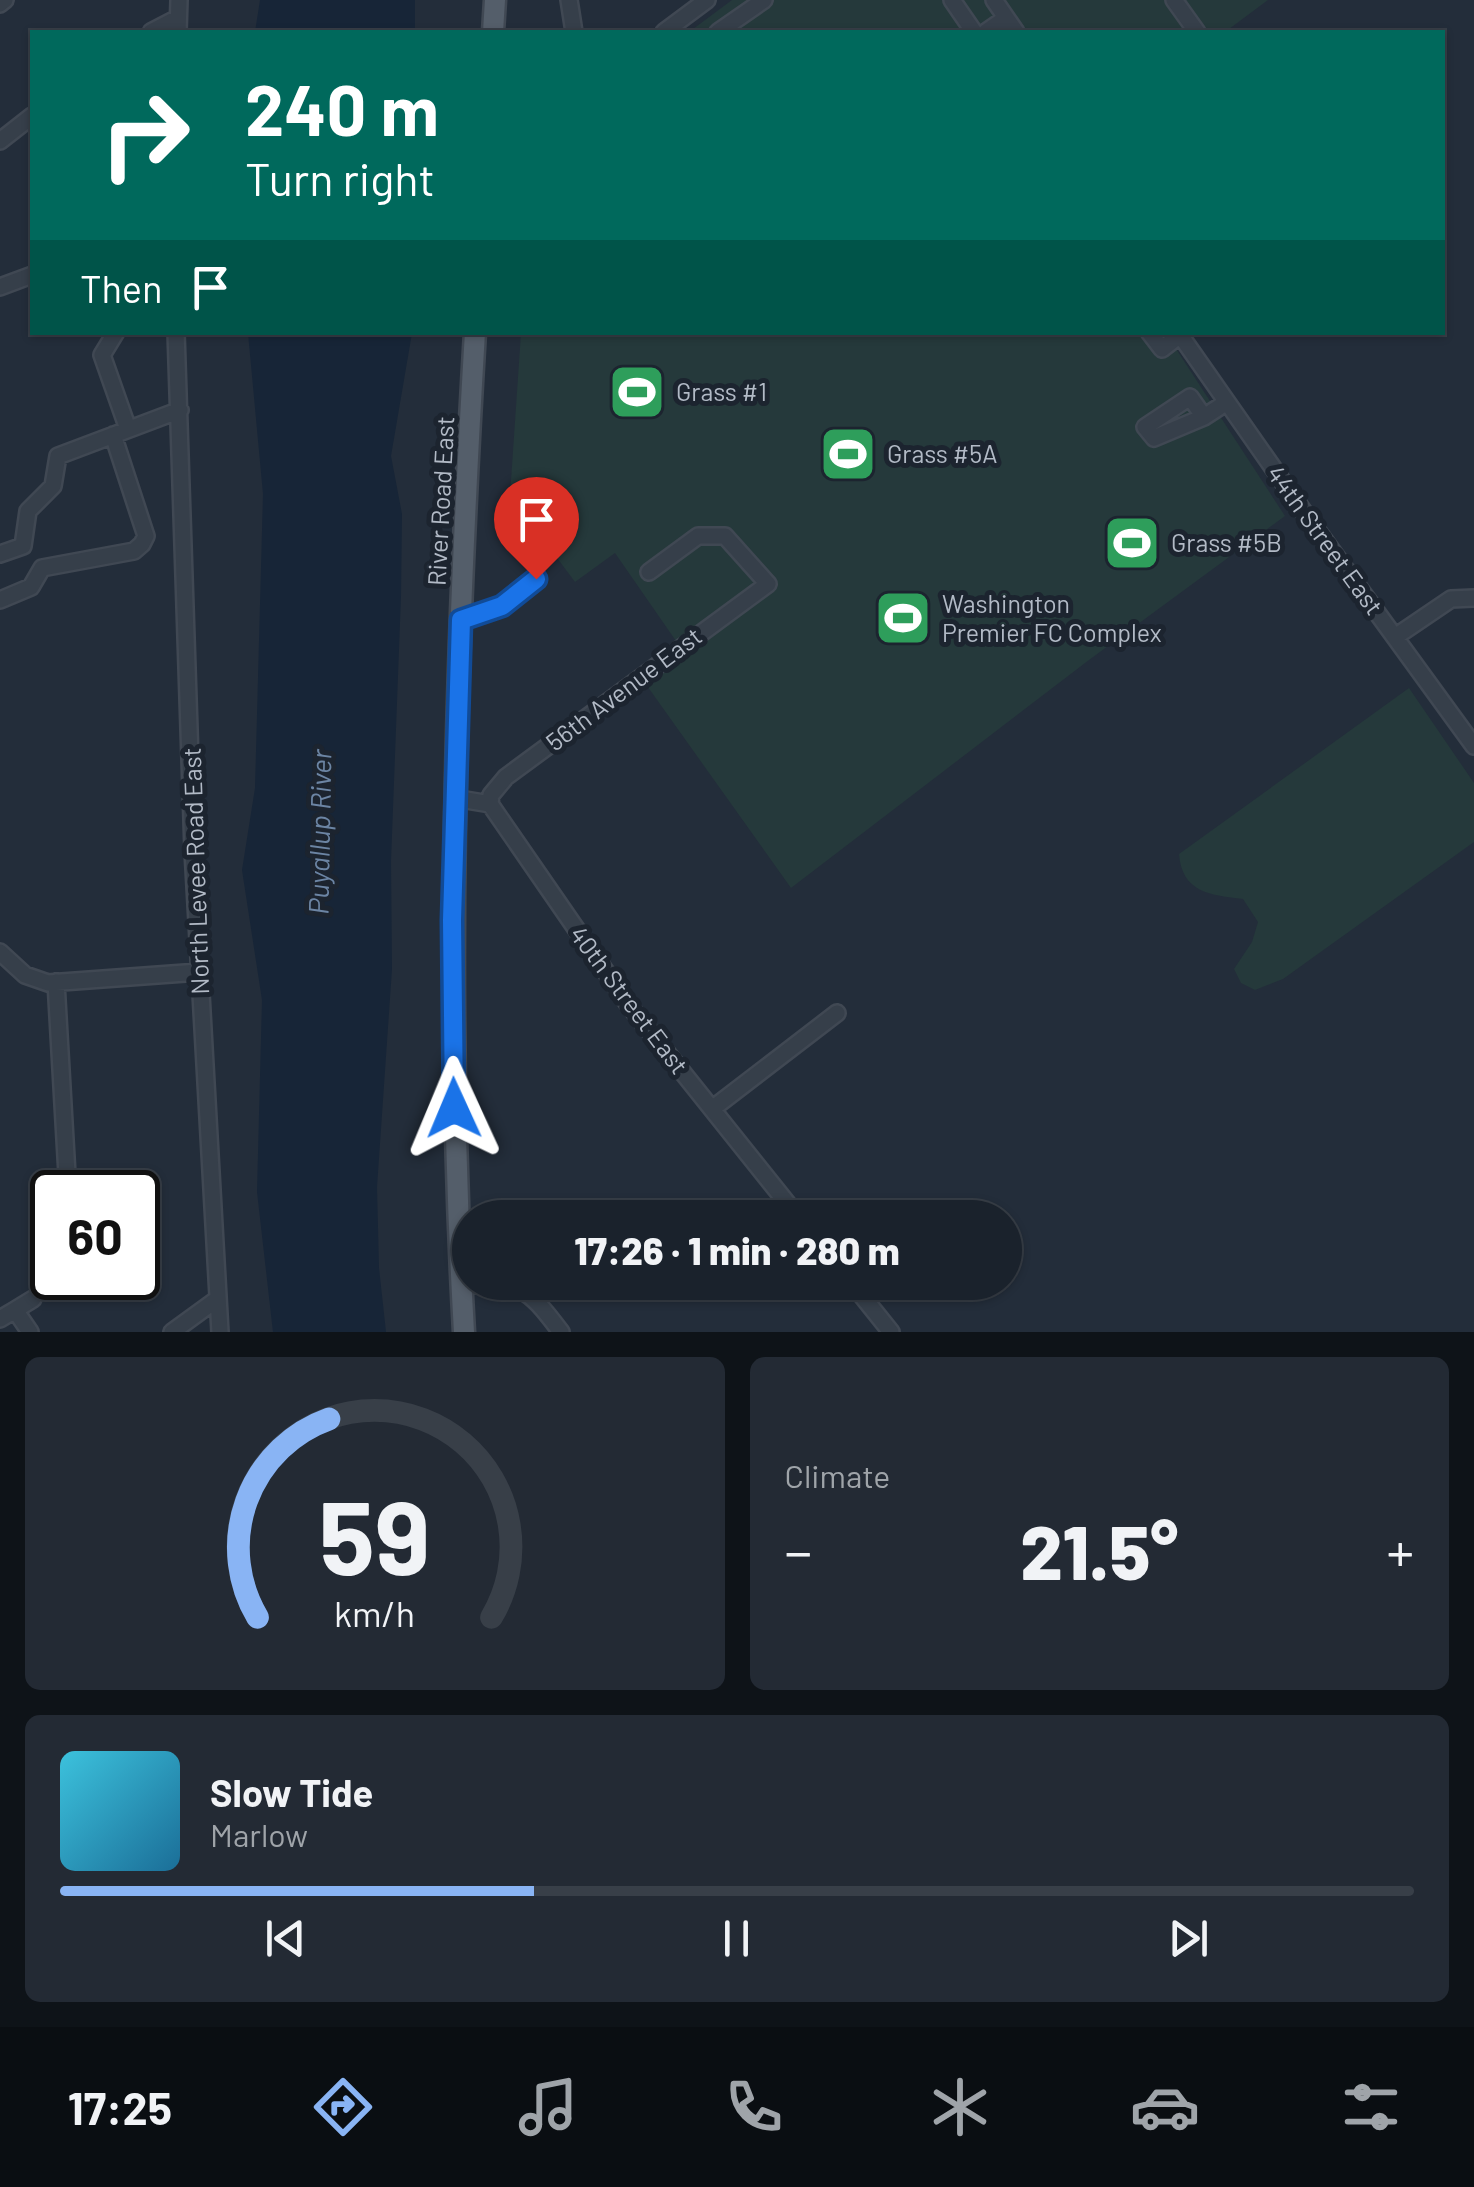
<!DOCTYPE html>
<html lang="en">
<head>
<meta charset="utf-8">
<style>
  :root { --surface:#1a222c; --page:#232a34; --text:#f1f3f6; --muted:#9fa4a9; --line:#383f48; --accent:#89b4f4 }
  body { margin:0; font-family:Barlow,sans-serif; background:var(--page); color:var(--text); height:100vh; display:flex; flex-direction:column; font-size:38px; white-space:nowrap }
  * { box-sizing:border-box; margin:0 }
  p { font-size:32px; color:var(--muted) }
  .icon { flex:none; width:55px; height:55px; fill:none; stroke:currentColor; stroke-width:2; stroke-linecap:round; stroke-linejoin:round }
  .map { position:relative; height:1332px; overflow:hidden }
  .panel { display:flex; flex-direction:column; gap:25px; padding:25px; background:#0e1318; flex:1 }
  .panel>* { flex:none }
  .top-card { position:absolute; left:30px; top:30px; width:1415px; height:305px; border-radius:0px; box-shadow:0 2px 8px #0004,0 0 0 2px var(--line); background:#00695c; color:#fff; overflow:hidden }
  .speed { position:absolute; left:30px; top:1170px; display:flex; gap:20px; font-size:50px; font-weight:700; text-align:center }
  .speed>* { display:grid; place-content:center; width:130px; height:130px; border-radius:50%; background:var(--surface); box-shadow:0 2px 8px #0004,0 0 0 2px var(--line); line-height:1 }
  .speed .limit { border:5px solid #111; border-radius:15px; background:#fff; color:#111 }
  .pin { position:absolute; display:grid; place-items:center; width:85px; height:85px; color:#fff; margin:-102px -42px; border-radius:50% 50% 50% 0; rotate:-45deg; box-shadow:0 0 10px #0007 }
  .pin .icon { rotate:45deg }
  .me { position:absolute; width:110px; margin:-55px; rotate:359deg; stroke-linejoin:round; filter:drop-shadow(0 0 8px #0008) }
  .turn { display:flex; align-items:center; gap:35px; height:210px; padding:0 50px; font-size:45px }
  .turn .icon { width:130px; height:130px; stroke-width:2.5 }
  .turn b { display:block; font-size:70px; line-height:85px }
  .then { display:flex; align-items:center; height:95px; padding:0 50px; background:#0003; gap:20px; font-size:38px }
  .big { font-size:75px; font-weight:800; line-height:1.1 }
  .panel .card { flex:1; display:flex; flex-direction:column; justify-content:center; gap:15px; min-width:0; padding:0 35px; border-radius:15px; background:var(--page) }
  .panel .dial { align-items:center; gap:0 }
  .dial svg { height:260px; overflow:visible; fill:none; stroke:var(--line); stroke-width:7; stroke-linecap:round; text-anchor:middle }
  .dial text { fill:var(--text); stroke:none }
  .song { display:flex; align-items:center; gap:30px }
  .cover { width:120px; height:120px; border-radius:15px; background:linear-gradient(135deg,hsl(190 70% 55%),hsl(200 70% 35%)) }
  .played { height:10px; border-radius:5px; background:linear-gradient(90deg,var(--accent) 35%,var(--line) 35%) }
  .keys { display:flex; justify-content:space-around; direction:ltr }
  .heat { display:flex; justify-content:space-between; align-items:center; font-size:55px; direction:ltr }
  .panel .tiles { flex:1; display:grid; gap:25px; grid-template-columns:1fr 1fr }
  .card:last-child { grid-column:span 2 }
  .trip { position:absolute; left:452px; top:1200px; width:570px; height:100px; border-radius:50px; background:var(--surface); box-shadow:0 2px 8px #0004,0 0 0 2px var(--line); font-weight:800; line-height:100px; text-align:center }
  .menu { display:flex; height:160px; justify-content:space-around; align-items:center; background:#0a0e12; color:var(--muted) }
  .menu .icon { width:70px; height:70px }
  .menu .selected { color:var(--accent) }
  .menu b { font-size:45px; color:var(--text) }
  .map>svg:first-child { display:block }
</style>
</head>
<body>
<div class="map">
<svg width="1474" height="1332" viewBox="0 0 1474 1332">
  <rect width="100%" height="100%" fill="#232d3a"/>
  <path fill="#25393b" d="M732,0H1268L1225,32H689Z
    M1165,332L1285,516L1089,660L791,888L645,683L685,654L615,553L575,582L510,495L521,333Z
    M1409,688L1474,783V842L1283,979L1255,990L1241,983L1234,969L1252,942L1258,922L1243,899C1211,895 1182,893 1179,854Z"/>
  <path fill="#172537" d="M260,0H415V32H255Z
    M248,333H412L391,456L402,514L401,596L391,861L392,969L377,1187L379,1268L386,1332H273L257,1192L262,1000L242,870L255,788L263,494Z"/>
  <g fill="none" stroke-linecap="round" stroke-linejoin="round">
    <g stroke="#404853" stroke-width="20">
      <path id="minor" d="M569,0L574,32
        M952,0L974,32
        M994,0L1016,32
        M1174,0L1197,32
        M0,4L5,0
        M151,32L178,18
        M178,32L179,0
        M664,32L707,0
        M718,32L764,0
        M986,32L1006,18
        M0,141L32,116
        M0,287L32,275
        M116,332L102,355L128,429
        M176,332L193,851L220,1332
        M1149,332L1162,349L1180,335
        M1178,332L1306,515L1474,746
        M1204,417L1190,397L1145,427L1154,438L1204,417L1227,402
        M0,554L23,546L28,511L53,486L58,456L180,410
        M0,600L31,587L42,568L134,551L142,544L146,536L113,435
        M461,621L502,606L536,579
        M1395,637L1451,599L1474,598
        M454,798L490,804L628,1004L799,1218
        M490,804L491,795L506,777L768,584L725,536H698L649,572
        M0,952L25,975L48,983L199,972
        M56,982L68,1192
        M712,1109L837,1013
        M851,1282L891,1332
        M461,1285C521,1284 524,1283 561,1332
        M51,1288L65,1278
        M15,1310L33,1299
        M0,1319L15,1310L30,1332
        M172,1332L216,1300"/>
    </g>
    <g stroke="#404853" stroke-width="25">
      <path id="major" d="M493,32L495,0
        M464,1332C445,999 455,666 475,332"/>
    </g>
    <use href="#minor" stroke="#363f4a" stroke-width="15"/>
    <use href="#major" stroke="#545e6a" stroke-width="20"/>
  </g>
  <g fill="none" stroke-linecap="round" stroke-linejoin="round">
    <g stroke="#114b97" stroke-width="25">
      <path id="route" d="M454,1108L452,920L461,620L502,606L536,579"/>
    </g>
    <use href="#route" stroke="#1a73e8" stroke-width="18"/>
  </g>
  <defs>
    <g id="stadium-square" transform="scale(2.875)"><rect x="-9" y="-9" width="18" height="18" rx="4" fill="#2e9e5b" stroke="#1c242f"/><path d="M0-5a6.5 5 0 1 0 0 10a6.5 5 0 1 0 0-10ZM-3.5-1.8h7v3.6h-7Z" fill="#fff"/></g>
  </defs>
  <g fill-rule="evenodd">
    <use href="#stadium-square" x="637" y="392"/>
    <use href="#stadium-square" x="848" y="454"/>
    <use href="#stadium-square" x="1132" y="543"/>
    <use href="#stadium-square" x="903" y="618"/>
  </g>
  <g text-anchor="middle" stroke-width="10" stroke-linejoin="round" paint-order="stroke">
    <g font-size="25" fill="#b2bac6" stroke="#1c242f" text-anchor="start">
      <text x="676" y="401">Grass #1</text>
      <text x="887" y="463">Grass #5A</text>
      <text x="1171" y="552">Grass #5B</text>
      <text x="942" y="613">Washington<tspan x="942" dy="29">Premier FC Complex</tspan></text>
    </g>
    <g font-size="25" fill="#b2bac6" stroke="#1c242f">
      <text transform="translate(441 501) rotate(-87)" y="9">River Road East</text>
      <text transform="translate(1325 540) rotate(54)" y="9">44th Street East</text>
      <text transform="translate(624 689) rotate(-37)" y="9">56th Avenue East</text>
      <text transform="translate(196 871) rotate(-92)" y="9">North Levee Road East</text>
      <text transform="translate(629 1000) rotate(53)" y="9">40th Street East</text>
    </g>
    <g font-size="28" font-style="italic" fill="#6c85a4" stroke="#1c242f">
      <text transform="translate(320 832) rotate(-89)" y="10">Puyallup River</text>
    </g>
  </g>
</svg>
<div class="speed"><div class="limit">60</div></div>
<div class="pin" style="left:536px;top:579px;background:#d93025"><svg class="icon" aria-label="arrive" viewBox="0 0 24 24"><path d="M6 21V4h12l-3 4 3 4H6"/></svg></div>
<svg class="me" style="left:454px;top:1108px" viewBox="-20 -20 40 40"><path d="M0-17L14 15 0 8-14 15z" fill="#1a73e8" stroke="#fff" stroke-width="4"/></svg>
<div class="trip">17:26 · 1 min · 280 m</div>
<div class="top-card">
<div class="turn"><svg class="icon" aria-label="right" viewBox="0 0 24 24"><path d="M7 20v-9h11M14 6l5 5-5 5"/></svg><div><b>240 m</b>Turn right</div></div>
<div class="then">Then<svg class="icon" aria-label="arrive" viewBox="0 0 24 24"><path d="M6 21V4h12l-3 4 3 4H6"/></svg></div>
</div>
</div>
<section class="panel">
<div class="tiles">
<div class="card dial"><svg viewBox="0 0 100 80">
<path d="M14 69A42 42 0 1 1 86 69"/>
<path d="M14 69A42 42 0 0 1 36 8" stroke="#89b4f4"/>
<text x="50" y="56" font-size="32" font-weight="700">59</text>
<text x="50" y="72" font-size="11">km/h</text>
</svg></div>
<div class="card"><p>Climate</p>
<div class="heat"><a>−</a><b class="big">21.5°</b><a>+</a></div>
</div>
<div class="card">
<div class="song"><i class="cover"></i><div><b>Slow Tide</b><p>Marlow</p></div></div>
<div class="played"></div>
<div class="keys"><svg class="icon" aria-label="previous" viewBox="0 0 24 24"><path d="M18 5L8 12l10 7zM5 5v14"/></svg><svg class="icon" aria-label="pause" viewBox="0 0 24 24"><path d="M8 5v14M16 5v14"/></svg><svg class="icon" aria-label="next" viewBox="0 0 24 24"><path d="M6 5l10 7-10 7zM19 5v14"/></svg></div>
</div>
</div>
</section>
<nav class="menu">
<b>17:25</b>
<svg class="icon selected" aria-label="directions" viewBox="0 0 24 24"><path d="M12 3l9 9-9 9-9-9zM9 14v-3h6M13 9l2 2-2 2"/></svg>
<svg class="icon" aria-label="music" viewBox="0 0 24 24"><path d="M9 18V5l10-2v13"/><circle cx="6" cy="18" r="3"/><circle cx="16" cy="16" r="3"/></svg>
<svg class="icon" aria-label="phone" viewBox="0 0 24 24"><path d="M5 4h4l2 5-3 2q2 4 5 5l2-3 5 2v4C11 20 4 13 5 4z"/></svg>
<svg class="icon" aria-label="climate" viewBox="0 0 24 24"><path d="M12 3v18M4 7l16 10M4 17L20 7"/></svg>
<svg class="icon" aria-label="car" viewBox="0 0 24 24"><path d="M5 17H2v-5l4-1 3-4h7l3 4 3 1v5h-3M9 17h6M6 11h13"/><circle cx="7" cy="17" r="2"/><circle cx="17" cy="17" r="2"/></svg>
<svg class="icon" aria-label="filters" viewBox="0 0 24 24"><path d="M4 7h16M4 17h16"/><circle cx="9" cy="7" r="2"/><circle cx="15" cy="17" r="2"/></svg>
</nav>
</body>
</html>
